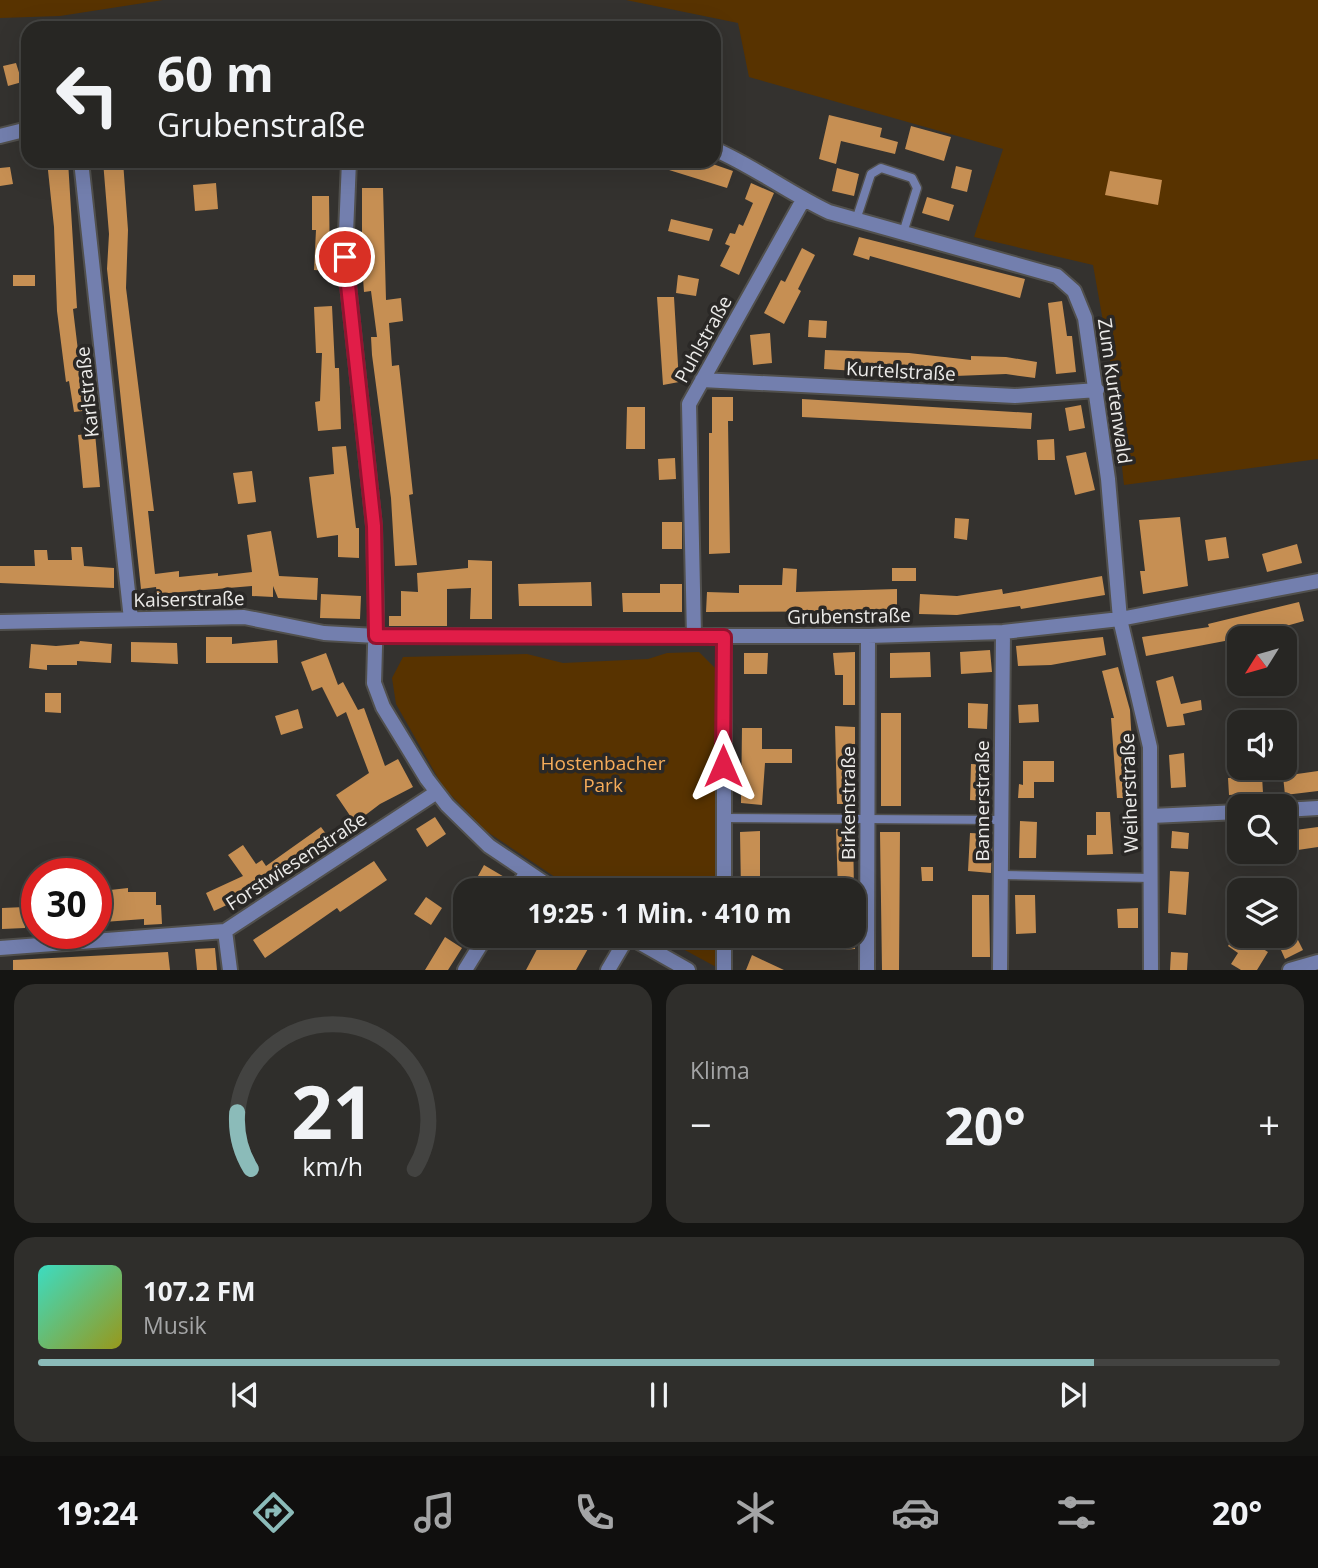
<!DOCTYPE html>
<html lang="de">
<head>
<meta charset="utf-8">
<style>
  :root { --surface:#272623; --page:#2f2e2b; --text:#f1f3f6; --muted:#a4a5a6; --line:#434341; --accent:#8bbbb9 }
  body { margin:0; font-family:"Open Sans",sans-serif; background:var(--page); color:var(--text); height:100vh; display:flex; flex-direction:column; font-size:26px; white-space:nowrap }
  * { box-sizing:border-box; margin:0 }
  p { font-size:23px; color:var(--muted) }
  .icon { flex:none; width:38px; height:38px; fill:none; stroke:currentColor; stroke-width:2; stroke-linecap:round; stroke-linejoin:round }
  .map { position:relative; height:970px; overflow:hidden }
  .side { display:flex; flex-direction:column; gap:14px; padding:14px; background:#151513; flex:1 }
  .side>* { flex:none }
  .top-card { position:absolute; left:21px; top:21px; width:700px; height:147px; border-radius:21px; box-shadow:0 7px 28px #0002,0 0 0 2px var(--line); background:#272623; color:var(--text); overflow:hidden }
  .needle { width:46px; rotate:233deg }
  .tools { position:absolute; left:1227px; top:626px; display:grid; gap:14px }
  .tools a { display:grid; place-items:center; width:70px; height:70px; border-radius:14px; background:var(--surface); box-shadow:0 7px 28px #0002,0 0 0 2px var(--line); font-size:35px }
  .speed { position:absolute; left:21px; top:858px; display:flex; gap:14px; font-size:35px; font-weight:700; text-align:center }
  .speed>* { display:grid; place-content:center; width:91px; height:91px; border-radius:50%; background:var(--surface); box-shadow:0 7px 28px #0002,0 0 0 2px var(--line); line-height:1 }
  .speed .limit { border:10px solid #d22; background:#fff; color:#111 }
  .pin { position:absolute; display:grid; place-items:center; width:60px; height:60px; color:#fff; margin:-30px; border:4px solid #fff; border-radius:50%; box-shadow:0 2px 7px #0007 }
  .me { position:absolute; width:77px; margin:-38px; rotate:0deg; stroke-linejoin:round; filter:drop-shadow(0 0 5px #0008) }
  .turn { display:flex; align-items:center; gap:24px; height:147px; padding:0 21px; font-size:32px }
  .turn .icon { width:91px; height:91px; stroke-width:2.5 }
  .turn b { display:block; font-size:49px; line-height:60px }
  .big { font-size:52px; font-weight:700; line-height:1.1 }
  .side .tile { flex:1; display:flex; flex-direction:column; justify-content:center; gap:10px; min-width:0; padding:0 24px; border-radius:21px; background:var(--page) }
  .side .dial { align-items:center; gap:0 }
  .dial svg { height:182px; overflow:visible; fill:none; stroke:var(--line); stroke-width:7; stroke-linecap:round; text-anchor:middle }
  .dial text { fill:var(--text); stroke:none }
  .song { display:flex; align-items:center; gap:21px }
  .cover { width:84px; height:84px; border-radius:10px; background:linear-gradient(135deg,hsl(170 70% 55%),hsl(60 70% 35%)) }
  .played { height:7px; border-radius:4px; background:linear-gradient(90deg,var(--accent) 85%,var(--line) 85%) }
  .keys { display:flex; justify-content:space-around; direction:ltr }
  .heat { display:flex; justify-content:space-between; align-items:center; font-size:38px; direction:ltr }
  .side .tiles { flex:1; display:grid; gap:14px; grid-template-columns:1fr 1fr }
  .tile:last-child { grid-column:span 2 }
  .trip { position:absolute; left:453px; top:878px; width:413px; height:70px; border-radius:21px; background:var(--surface); box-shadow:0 7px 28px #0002,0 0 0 2px var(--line); font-weight:700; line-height:70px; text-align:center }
  .menu { display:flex; height:112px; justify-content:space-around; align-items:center; background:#100f0e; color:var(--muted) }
  .menu .icon { width:49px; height:49px }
  .menu .selected { color:var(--accent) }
  .menu b { font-size:32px; color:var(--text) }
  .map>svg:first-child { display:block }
</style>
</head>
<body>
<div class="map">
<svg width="1318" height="970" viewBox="0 0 1318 970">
  <rect width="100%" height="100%" fill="#34322f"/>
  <path fill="#583300" d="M0,0H163L60,16L0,18Z
    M626,0H1318V459L1124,485L1111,366L1093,265L974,237L1003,149L749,77L738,23Z
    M699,652L715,668L717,891H576L486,831L443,787L396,704L392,678L403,657L527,654L563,663L648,659L667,653Z
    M659,936H717L718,968Z"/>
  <path fill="#c68f53" d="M16,63L22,82L8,86L3,66Z
    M829,115L882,128L880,137L898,142L895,154L841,141L836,164L819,159Z
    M911,126L951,137L944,161L905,149Z
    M47,161H68L77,308L73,309L79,359L82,358L91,410L74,412L69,381L66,382L57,311L54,227Z
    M103,161H123L128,230L126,288L151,487L154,511H148L155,574L179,571V577L218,573V576L252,572L247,535L271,531L279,576L318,578L317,600L278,598L273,586V597L252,596V586L157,594L156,587L141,589L107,269L109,234Z
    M671,161H704L733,171L727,188L669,170Z
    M956,166L972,170L967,192L951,188Z
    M10,167L13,184L0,186V168Z
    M837,168L859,174L854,196L832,191Z
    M1110,171L1162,180L1158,205L1105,195Z
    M216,183L218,209L195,211L193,185Z
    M751,183L774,193L739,275L720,266L730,246L725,244L730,233L735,234L739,224L743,226L753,203L745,199Z
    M362,188H383L386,300L401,298L403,321L389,323L392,366L399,365L413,494L409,495L417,565L395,566L391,498L372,355L371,337H377L371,291L364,292L360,237L362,236Z
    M312,196H329L330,271L314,270L316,230H312Z
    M927,197L954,205L949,221L922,213Z
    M671,219L713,229L709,241L668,231Z
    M859,237L1025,279L1020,298L870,256L869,260L853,255Z
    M802,248L815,255L798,289L801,291L784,324L764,313L781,280L785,282Z
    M13,275H35V286H13Z
    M678,275L699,279L696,296L676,293Z
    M657,297H674L679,382L663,385Z
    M1062,301L1067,336H1072L1076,372L1056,374L1048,303Z
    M332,306L335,368H339L341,429L318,431L315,402L320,401L322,353H316L314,307Z
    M809,320L827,321L826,338L808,337Z
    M770,333L772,363L753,365L750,335Z
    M825,350L909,353L971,360V356L1006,357L1037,362L1035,378L1006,374L955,376L920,370L857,371L824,369Z
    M712,397H733V421H728L730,553L709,554V433H712Z
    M802,399L1032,413L1031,429L802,417Z
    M1081,405L1085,428L1069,431L1065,408Z
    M627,407H645V449H626Z
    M95,433L100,487L83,488L78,435Z
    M1054,439L1055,460H1038L1037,440Z
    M346,446L356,528H359V558L338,557V535L317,538L312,502L309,477L334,474L332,447Z
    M1086,452L1095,490L1075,495L1066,456Z
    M675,458L676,479L659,480L658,459Z
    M252,471L256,502L238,504L233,473Z
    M1180,517L1188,586L1143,594L1140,571H1145L1139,520Z
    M955,518L969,519L967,540L954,538Z
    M662,522H682V549H662Z
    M1226,537L1229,558L1208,561L1205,540Z
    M1297,544L1302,563L1267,572L1262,554Z
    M71,547H82L84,566L114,568V588L0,583V566H35L34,550H47L48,560H72Z
    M468,560L492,561V619H470L471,588L447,589V626H389V616H401V591L418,592L417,573L468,568Z
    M783,568L797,569L796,592L897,589V611L706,612L707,592L739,593V585H782Z
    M892,568H916V581H892Z
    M1102,576L1105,595L1021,609L1020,606L957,615L919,614L920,594L957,596L1002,589L1003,594Z
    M591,582L592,606H519L518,584Z
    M660,584H682V612H623L622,593H660Z
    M321,594L361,596L360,619L320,618Z
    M1299,602L1304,621L1251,636L1146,656L1142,637L1209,627L1208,624Z
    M206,637H232V644L277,640L278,663H206Z
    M1103,637L1106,655L1051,665L1018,666L1016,646Z
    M80,641L112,644L111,663L77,661V665H47V670L29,668L31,644L56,646L79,644Z
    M131,642L177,643L178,664L131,662Z
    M990,650L992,672L961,674L960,652Z
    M855,652V705H843V675H835L833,653Z
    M930,652L931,677L890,678V653Z
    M326,653L338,685L343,682L358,710L364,708L385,766L398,759L413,787L380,804L355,823L336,795L369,773L346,712L337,717L322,687L312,691L301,662Z
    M744,653H768L767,674H744Z
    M1118,667L1130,710L1135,798H1117L1111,718H1114L1102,671Z
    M1173,676L1181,704L1201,700L1202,710L1183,714L1185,725L1167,727L1156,681Z
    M45,693H61V713L45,712Z
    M968,703L988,704L987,729L968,728Z
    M1038,704L1039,722L1019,723L1018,705Z
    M298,709L303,728L281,735L275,716Z
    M881,713H901V806H881Z
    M835,726L855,727V804H837Z
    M742,728H762V749H792V763H765L762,805L741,803Z
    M1184,753L1186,787L1171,788L1169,755Z
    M1023,761H1054V782H1034V798H1018L1019,784L1023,785Z
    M971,764L991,765L989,801L970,800Z
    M1318,771V791L1285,795L1283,776Z
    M1262,776L1263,793L1229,795L1228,778Z
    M1096,812H1110L1113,854L1087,855V835H1096Z
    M435,817L446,834L427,847L416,829Z
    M1020,821L1037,822L1036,858H1019Z
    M321,827L332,842L261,889L214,911L206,893L243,876L228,855L243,845L256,864L262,860L266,866Z
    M1318,827V847L1291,851L1288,831Z
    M836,829H853L854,891H838Z
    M760,831V891H741L740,832Z
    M1172,831L1189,833L1188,849L1171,848Z
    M880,832H900L899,970H882Z
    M970,833L992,834L991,873L968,871Z
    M1226,835H1239V854H1227Z
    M374,861L387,880L340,912L337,908L265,958L253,940Z
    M484,865L506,878L499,891H483L473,885Z
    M921,867H933V881H922Z
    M1170,871L1189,872L1186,915L1168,913Z
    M128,888V892H156V905H161L162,924L144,925V919L104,922L101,891Z
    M972,895H989L990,957H972Z
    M1015,895H1035L1036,933L1016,934Z
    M426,897L442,908L431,925L414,914Z
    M25,907V928L2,929V908Z
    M1138,908V928H1118L1117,909Z
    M1236,932L1268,952L1257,970H1241L1231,964L1238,953L1228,946Z
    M1294,932L1303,950L1285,959L1277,941Z
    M544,936H573L589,947L576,970H526Z
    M839,936H855V949L839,950Z
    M445,937L462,948L448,970H425Z
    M215,948L217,970H197L195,949Z
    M168,952L170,970H13V960Z
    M1171,952L1188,953L1187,970H1170Z
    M752,955L784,970H746Z"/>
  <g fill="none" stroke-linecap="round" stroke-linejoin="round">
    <g stroke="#51504d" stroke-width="11">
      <path id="lane" d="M856,220L871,174L881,168L912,178L917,188L903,233
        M723,818L1001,820
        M1001,875L1151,878"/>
    </g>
    <g stroke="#51504d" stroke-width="18">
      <path id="street" d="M0,136L28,129
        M714,149C755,167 789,193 829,212L1057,276L1074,291L1085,318L1108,479L1120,619L1150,747L1151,970
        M81,161L131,619
        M349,161L345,257L374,526L376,611L374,683L383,707L427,779L447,805L489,846L556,891
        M702,380L1015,396L1097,390
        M0,622L244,617L324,633L376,636H868L1003,632L1120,619L1318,581
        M694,636L689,404L803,200
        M1284,810L1318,808
        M1151,816L1239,812
        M515,891L527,872
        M724,891V637
        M225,931L230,970
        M628,936L688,970
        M724,936V970
        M0,948L225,931L437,792
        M465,970L486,936
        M608,970L628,936
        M867,970L868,636
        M1000,970L1003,632
        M1290,970L1318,962"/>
    </g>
    <use href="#lane" stroke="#737fae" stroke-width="8"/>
    <use href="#street" stroke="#737fae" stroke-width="14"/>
  </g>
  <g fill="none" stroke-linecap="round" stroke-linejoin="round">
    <g stroke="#92132f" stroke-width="18">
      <path id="route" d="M345,257L374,526L376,636L724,637L723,766"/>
    </g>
    <use href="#route" stroke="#e11d48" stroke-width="12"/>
  </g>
  <g text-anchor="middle" stroke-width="7" stroke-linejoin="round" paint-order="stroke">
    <g font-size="19" fill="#ecebe9" stroke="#2a2826">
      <text transform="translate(703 339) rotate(-61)" y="7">Puhlstraße</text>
      <text transform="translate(901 371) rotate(3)" y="7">Kurtelstraße</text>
      <text transform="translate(1115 391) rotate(82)" y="7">Zum Kurtenwald</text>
      <text transform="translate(87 392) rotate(-96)" y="7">Karlstraße</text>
      <text transform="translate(189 599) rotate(-1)" y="7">Kaiserstraße</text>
      <text transform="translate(849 616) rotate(-1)" y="7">Grubenstraße</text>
      <text transform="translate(1129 793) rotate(-92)" y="7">Weiherstraße</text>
      <text transform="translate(982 801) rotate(-90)" y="7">Bannerstraße</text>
      <text transform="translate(848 803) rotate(-90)" y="7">Birkenstraße</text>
      <text transform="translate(296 861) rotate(-33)" y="7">Forstwiesenstraße</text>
    </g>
    <g font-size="19" fill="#f7ad5a" stroke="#2a2826">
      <text x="603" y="770">Hostenbacher<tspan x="603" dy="22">Park</tspan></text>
    </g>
  </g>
</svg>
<div class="tools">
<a><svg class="needle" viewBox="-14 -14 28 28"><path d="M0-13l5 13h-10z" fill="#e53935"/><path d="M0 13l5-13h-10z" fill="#a4a5a6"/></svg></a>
<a><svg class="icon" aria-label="sound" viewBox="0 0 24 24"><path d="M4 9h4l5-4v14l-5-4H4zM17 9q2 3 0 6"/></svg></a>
<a><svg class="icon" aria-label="search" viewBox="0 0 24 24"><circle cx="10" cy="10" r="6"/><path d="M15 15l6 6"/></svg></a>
<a><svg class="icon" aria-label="layers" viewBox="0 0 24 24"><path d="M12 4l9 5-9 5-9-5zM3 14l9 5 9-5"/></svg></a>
</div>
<div class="speed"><div class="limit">30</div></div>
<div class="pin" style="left:345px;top:257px;background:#d93025"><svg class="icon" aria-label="arrive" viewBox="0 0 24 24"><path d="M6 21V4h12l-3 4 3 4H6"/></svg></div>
<svg class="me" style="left:723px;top:766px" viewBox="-20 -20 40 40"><path d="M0-17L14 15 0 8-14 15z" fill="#e11d48" stroke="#fff" stroke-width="4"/></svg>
<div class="trip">19:25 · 1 Min. · 410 m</div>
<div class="top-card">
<div class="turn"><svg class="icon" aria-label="left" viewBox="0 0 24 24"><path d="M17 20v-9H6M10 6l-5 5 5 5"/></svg><div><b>60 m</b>Grubenstraße</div></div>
</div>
</div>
<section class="side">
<div class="tiles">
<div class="tile dial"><svg viewBox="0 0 100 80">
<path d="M14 69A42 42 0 1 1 86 69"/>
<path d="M14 69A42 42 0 0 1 8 44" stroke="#8bbbb9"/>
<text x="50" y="56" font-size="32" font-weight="700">21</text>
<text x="50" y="72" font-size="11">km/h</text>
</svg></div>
<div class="tile"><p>Klima</p>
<div class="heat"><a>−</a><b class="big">20°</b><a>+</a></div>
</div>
<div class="tile">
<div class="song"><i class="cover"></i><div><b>107.2 FM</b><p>Musik</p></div></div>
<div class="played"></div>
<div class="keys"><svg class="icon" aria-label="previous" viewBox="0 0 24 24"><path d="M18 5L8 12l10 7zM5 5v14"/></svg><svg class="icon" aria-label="pause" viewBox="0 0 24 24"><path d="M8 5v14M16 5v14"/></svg><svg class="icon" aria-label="next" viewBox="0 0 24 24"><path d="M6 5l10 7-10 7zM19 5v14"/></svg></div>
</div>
</div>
</section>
<nav class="menu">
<b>19:24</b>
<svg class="icon selected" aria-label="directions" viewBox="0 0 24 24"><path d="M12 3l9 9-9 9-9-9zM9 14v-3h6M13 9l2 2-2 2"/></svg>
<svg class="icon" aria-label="music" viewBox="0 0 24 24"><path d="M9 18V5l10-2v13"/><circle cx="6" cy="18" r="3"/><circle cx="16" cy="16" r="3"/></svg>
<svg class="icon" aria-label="phone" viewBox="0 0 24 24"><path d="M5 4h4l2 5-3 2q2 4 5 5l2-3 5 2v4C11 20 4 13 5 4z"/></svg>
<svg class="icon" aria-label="climate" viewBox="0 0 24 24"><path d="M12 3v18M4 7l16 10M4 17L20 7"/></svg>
<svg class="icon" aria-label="car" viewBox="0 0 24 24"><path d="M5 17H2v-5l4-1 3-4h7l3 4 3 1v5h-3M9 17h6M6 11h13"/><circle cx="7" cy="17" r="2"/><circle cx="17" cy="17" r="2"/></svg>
<svg class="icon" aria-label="filters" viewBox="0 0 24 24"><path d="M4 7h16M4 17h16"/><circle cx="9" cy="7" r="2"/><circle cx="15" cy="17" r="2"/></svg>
<b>20°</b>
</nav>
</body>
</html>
